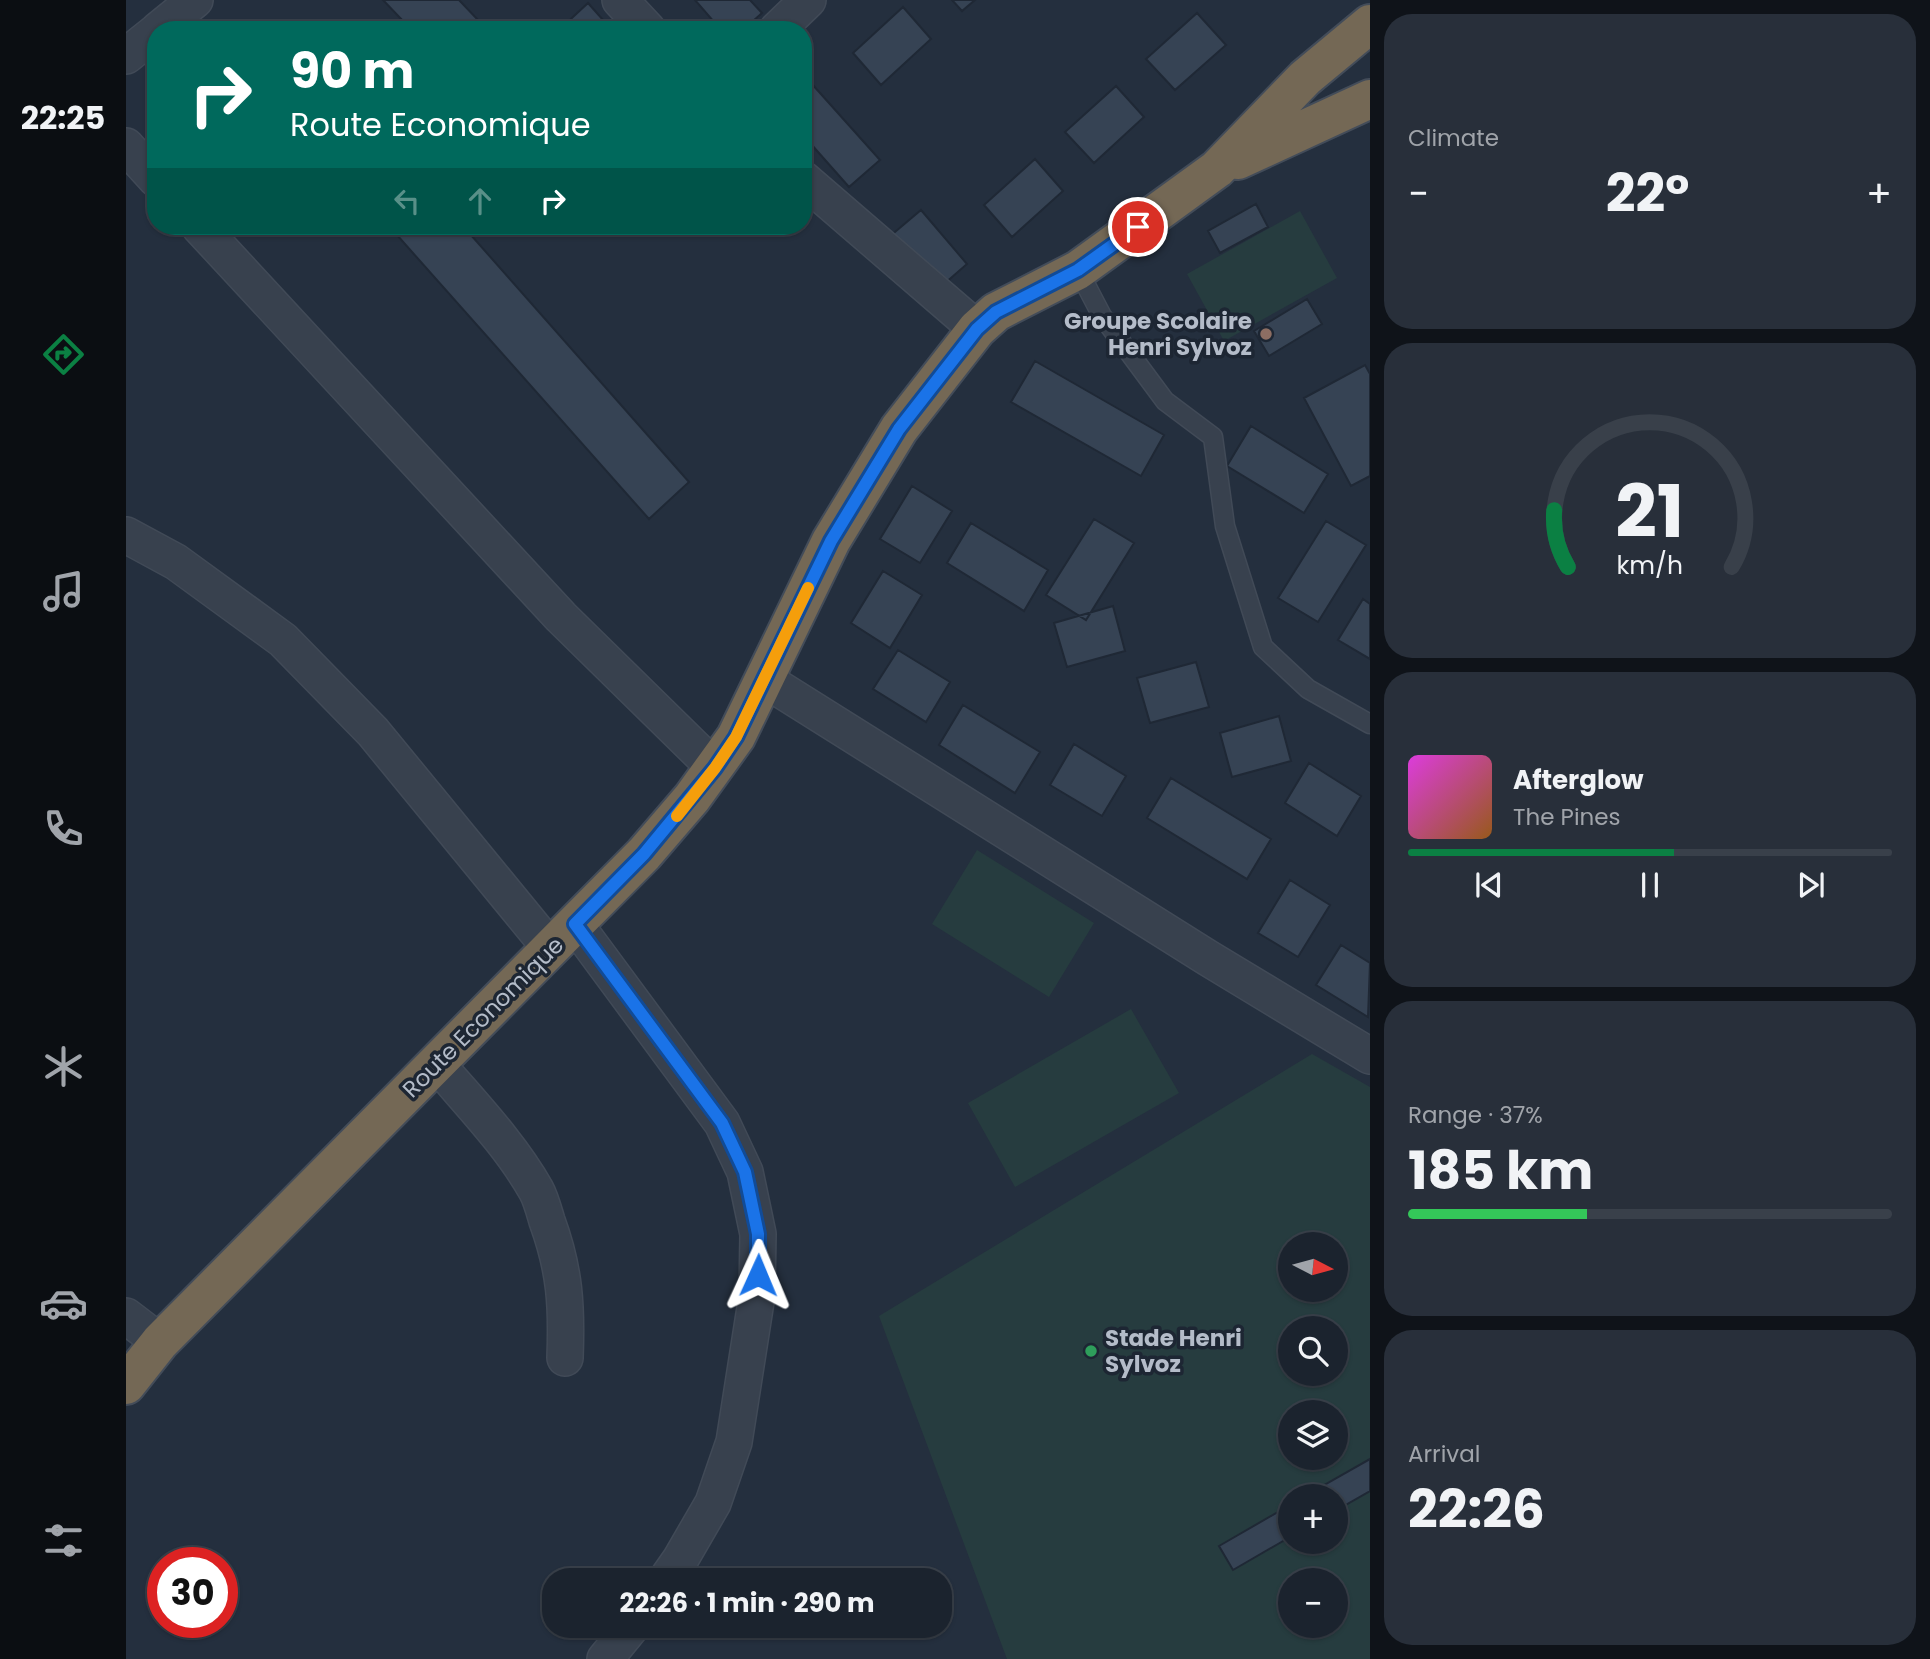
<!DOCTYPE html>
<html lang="en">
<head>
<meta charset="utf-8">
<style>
  :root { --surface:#1b232e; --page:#282f3a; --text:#f1f3f6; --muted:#a0a4aa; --line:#39404a; --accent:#0b8043 }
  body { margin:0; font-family:Poppins,sans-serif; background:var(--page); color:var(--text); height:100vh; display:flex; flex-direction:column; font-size:26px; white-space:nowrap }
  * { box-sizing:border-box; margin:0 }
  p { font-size:23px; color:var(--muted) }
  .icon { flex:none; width:38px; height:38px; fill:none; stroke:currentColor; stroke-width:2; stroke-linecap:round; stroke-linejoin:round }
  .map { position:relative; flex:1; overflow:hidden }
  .sheet { display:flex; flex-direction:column; gap:14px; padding:14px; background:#0f1319; width:560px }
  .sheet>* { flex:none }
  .top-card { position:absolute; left:21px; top:21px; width:665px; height:214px; border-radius:28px; box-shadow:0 2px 5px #0004,0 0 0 2px var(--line); background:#00695c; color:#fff; overflow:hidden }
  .needle { width:46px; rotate:96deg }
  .controls { position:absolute; left:1152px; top:1232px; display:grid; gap:14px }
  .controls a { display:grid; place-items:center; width:70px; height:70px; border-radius:50%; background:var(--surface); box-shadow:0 2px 5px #0004,0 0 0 2px var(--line); font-size:35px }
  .speed { position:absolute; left:21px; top:1547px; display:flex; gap:14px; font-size:35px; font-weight:700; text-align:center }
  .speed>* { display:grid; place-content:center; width:91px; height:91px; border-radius:50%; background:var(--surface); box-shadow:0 2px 5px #0004,0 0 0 2px var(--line); line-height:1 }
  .speed .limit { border:10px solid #d22; background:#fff; color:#111 }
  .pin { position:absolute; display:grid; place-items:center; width:60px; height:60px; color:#fff; margin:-30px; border:4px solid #fff; border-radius:50%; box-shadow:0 2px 7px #0007 }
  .me { position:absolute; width:77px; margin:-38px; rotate:1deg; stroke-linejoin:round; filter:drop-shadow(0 0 5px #0008) }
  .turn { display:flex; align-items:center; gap:24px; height:147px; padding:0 28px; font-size:32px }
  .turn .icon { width:91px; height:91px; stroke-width:2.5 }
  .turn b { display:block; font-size:49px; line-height:60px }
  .lanes { display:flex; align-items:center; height:66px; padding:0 28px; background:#0003; justify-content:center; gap:35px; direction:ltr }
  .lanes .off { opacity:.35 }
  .big { font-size:52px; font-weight:700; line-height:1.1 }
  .sheet .card { flex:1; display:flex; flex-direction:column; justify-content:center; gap:10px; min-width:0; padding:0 24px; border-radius:28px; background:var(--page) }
  .sheet .dial { align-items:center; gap:0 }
  .dial svg { height:182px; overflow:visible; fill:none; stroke:var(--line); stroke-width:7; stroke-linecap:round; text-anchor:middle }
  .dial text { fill:var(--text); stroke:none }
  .song { display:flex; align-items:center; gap:21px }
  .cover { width:84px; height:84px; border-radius:10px; background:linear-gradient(135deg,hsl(300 70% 55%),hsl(30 70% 35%)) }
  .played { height:7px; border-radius:4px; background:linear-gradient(90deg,var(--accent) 55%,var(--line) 55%) }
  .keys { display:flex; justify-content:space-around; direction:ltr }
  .heat { display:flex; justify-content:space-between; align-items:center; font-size:38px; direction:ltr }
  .charge { height:10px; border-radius:5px; background:linear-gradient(90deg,#34c759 37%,var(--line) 0) }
  .trip { position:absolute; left:416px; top:1568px; width:410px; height:70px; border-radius:28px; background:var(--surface); box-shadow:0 2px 5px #0004,0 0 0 2px var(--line); font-weight:700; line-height:70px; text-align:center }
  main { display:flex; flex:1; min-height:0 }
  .tabs { display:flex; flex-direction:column; width:126px; justify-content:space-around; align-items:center; background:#0b0e12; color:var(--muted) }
  .tabs .icon { width:49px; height:49px }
  .tabs .active { color:var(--accent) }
  .tabs b { font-size:32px; color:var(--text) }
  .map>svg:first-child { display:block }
</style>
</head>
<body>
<main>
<nav class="tabs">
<b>22:25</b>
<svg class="icon active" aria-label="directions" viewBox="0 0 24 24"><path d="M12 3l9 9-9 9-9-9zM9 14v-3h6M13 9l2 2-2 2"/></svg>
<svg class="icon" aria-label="music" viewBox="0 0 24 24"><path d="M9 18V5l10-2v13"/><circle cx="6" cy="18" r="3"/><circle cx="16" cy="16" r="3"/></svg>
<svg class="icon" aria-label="phone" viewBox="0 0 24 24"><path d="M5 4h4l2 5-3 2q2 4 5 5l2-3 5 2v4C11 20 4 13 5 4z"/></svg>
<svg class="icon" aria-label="climate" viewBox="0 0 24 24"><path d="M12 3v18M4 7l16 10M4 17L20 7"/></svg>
<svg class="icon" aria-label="car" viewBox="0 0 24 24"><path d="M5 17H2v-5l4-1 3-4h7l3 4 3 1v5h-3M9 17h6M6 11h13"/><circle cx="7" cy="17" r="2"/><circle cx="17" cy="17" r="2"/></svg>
<svg class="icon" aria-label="filters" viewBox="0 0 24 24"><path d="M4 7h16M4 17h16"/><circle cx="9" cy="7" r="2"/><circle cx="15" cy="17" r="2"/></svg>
</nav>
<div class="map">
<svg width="1244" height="1659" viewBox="0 0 1244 1659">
  <rect width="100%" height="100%" fill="#242f3e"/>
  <path fill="#263c3f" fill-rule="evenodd" d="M1174,211L1211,278L1098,341L1061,274Z
    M851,850L968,923L923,997L806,924Z
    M1005,1009L1053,1093L889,1187L842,1103Z
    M1186,1054L1244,1087V1659H881L753,1316ZM1164,1244H1209V1290H1164ZM1164,1328H1209V1374H1164ZM1164,1412H1209V1458H1164ZM1164,1496H1209V1542H1164ZM1164,1580H1209V1626H1164Z"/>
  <path fill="#364354" stroke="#1f2835" stroke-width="2" d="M257,0H333L353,21L345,30H269L278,22Z
    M569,0H624L636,13L617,30H595Z
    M826,0H849L836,11Z
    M462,3L486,30H433Z
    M777,7L805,39L755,85L727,53Z
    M1071,13L1100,45L1049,90L1020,59Z
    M677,74L754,160L723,187L677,135Z
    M990,86L1018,117L968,163L939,132Z
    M909,159L937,191L886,237L858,205Z
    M1130,204L1142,227L1094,253L1082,231Z
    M795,210L841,264L810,291L763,237Z
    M263,226H337L563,482L523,519Z
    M1181,299L1196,324L1143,356L1128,331Z
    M909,361L1038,435L1015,476L885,402Z
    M1239,365L1244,374V476L1225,486L1178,398Z
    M1125,426L1202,474L1178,513L1101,466Z
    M786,486L826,511L794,563L754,539Z
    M968,519L1008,543L960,620L920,595Z
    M1200,521L1240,545L1192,622L1152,598Z
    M845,523L922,570L898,611L821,563Z
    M757,571L796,595L764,648L725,623Z
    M1237,599L1244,604V659L1212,640Z
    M987,606L999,651L941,667L928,623Z
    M772,650L824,682L800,722L747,689Z
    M1070,662L1083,707L1024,723L1011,678Z
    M837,705L914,752L889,793L813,745Z
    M1153,716L1165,761L1106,777L1094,733Z
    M948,744L1000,776L976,816L924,785Z
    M1183,763L1235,796L1211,836L1159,803Z
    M1045,778L1145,839L1121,879L1021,818Z
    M1164,880L1204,905L1172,957L1132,933Z
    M1215,945L1244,963L1242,1017L1190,985Z
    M1244,1459V1491L1209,1511V1496H1179Z
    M1164,1505V1537L1107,1570L1093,1546Z"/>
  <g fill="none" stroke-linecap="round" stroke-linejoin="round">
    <g stroke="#414a57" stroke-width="21">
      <path id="lane" d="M952,270L976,316L1039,401L1087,437L1099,526L1137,647L1182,689L1244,724"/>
    </g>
    <g stroke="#414a57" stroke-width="38">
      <path id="street" d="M494,0L522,30
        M32,30L69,0
        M651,30L682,0
        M0,56L30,32
        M0,146L30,179
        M677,179L851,329
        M73,226L435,617L589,768
        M0,535L50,562L157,640L247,732L425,949
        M638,679L1082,958L1244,1056
        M449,924L596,1123L619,1172L632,1234L631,1295L608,1442L587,1503L554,1560L540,1580
        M311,1064C345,1104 384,1144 410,1190C415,1199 418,1211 421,1221C439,1270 441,1306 439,1358
        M0,1316L34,1342
        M479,1659L506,1626"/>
    </g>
    <g stroke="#434c59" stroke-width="42">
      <path id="highway" d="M1112,160L1244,99
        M0,1385L34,1342L518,854L566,798L610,737L705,541L773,429L851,329L870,312L952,270L1091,169L1179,78L1244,24"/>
    </g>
    <use href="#lane" stroke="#38414e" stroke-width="18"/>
    <use href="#street" stroke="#38414e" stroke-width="35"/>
    <use href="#highway" stroke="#746855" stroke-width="38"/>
  </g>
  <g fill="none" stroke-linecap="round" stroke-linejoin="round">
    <g stroke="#114b97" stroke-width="18">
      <path id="route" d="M632,1275V1234L619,1172L596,1123L449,924L518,854L589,768L610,737L705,541L773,429L851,329L870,312L952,270L1012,227"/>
    </g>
    <use href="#route" stroke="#1a73e8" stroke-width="12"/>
    <path stroke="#f59e0b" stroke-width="12" d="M551,816L589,768L610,737L682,588"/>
  </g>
  <circle fill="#8d6e63" stroke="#1d2633" stroke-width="2.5" cx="1140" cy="334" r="7"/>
  <circle fill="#2e9e5b" stroke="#1d2633" stroke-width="2.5" cx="965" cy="1351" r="7"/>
  <g text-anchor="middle" stroke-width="7" stroke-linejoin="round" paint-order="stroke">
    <g font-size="23" font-weight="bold" fill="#b4bcc9" stroke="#1d2633" text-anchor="end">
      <text x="1126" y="329">Groupe Scolaire<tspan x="1126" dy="26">Henri Sylvoz</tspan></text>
      <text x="979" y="1346" text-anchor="start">Stade Henri<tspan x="979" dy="26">Sylvoz</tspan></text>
    </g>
    <g font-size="23" fill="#b4bcc9" stroke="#1d2633">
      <text transform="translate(357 1017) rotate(-45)" y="8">Route Economique</text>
    </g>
  </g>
</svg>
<div class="controls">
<a><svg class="needle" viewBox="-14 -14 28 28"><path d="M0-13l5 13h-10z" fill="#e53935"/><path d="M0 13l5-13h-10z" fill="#a0a4aa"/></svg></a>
<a><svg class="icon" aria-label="search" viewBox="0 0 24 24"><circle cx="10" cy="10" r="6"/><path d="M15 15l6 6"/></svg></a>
<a><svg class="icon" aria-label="layers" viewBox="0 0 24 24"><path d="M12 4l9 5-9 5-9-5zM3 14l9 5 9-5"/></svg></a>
<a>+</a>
<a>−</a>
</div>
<div class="speed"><div class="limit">30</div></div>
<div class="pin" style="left:1012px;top:227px;background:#d93025"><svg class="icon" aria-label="arrive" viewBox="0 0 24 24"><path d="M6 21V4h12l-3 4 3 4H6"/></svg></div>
<svg class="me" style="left:632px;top:1275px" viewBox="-20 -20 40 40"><path d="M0-17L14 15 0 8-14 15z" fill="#1a73e8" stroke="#fff" stroke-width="4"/></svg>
<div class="trip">22:26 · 1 min · 290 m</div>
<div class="top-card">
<div class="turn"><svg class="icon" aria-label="right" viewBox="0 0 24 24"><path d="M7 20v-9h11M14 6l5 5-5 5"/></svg><div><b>90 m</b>Route Economique</div></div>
<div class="lanes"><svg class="icon off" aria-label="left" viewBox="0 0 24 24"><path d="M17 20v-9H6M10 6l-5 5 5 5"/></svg><svg class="icon off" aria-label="ahead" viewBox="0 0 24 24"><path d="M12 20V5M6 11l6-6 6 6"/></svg><svg class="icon" aria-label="right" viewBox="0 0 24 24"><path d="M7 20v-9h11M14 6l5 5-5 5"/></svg></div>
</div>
</div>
<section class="sheet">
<div class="card"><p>Climate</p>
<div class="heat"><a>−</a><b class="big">22°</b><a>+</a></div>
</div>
<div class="card dial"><svg viewBox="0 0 100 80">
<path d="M14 69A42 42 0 1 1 86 69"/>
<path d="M14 69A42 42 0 0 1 8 44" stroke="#0b8043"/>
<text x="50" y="56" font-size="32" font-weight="700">21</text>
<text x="50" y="72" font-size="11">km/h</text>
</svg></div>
<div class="card">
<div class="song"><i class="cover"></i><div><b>Afterglow</b><p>The Pines</p></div></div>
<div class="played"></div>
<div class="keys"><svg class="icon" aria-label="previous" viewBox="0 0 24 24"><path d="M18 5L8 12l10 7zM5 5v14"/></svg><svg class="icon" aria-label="pause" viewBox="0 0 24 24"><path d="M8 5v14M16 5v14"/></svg><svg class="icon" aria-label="next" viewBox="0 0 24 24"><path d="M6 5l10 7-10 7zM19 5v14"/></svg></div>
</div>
<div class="card"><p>Range · 37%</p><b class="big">185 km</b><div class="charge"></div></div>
<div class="card"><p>Arrival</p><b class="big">22:26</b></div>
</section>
</main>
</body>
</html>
